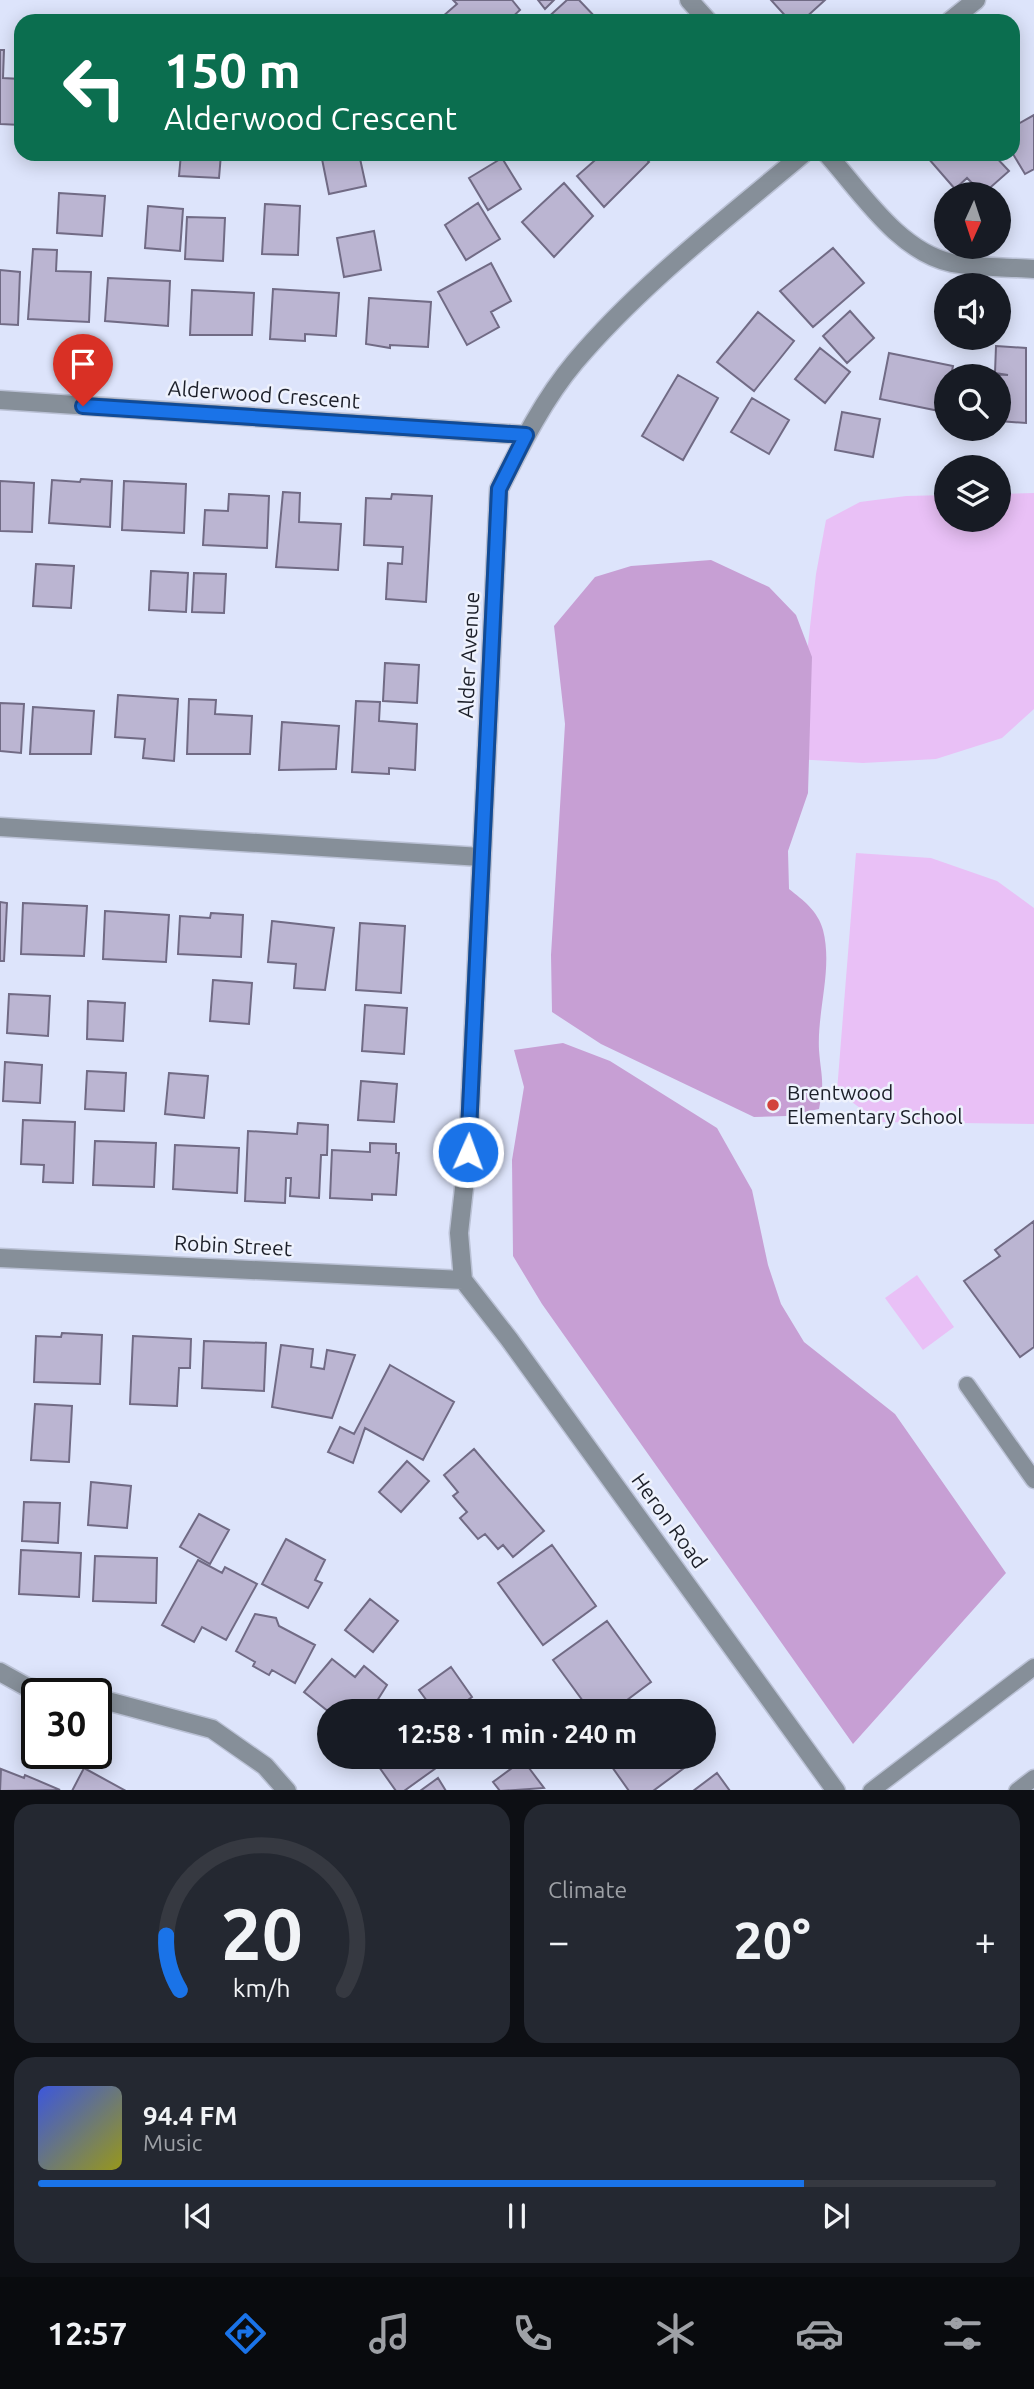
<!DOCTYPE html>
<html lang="en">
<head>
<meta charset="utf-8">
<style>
  :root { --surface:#171b24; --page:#242831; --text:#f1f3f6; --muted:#9ea1a6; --line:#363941; --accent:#1a73e8 }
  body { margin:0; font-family:Ubuntu,sans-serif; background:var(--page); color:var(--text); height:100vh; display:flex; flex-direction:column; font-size:26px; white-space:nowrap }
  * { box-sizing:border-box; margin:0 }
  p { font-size:23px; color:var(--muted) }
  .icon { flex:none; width:38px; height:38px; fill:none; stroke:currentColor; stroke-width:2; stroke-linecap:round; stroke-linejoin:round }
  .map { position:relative; height:1790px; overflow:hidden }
  .details { display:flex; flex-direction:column; gap:14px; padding:14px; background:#0d0f14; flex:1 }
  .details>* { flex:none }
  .hud { position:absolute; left:14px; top:14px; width:1006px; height:147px; border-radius:21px; box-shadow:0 4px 18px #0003; background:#0b6e4f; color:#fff; overflow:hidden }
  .needle { width:46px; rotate:183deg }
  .tools { position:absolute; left:934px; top:182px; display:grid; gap:14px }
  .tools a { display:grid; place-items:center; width:77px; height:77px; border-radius:50%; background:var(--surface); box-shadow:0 4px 18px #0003; font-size:35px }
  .speed { position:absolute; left:21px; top:1678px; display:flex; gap:14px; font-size:35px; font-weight:700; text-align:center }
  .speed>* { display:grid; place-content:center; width:91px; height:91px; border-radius:50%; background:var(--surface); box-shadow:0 4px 18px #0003; line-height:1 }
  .speed .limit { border:4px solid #111; border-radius:10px; background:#fff; color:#111 }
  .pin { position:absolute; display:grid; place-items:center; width:60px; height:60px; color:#fff; margin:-72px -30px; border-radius:50% 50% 50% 0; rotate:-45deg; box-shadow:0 0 7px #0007 }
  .pin .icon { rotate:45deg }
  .me { position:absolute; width:77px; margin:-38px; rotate:2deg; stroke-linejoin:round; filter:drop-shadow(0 0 5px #0008) }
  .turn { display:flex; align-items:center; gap:24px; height:147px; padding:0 35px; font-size:32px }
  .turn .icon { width:91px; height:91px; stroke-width:2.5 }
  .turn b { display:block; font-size:49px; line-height:60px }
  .big { font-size:52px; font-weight:600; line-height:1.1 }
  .details .card { flex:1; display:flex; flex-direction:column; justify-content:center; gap:10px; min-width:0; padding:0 24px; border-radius:21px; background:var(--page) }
  .details .dial { align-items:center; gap:0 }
  .dial svg { height:182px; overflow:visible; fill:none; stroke:var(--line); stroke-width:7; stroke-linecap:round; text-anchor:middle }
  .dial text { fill:var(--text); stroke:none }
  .song { display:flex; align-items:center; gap:21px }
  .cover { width:84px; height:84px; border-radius:10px; background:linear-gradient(135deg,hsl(230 70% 55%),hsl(60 70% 35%)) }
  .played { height:7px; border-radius:4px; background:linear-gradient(90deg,var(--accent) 80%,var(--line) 80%) }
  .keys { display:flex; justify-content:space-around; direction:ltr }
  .heat { display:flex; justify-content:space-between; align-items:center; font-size:38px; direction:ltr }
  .details .tiles { flex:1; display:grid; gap:14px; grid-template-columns:1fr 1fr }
  .card:last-child { grid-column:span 2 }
  .trip { position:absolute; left:317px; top:1699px; width:399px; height:70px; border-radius:35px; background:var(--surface); box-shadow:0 4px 18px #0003; font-weight:600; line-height:70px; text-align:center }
  .dock { display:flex; height:112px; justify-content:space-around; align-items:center; background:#090b0e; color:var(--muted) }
  .dock .icon { width:49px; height:49px }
  .dock .on { color:var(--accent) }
  .dock b { font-size:32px; color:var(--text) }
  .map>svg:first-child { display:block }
</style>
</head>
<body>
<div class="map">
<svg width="1034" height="1791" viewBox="0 0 1034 1791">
  <rect width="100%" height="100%" fill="#dde4fb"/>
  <path fill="#e9c0f6" d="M1034,493V709L1002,738L936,759L863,763L795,759L816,574L826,520L860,502L906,496L947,495V520H999V494Z
    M856,853L931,858L997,881L1034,908V1124L879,1122L837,1091Z
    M917,1275L954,1327L923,1350L885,1298Z"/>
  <path fill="#c79fd4" d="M711,560L769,587L796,615L812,657L808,793L788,851L789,889C803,900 818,911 823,930C833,969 817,1010 819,1050C821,1077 825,1080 819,1109L786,1116L754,1117L601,1044L552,1012L551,955L565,724L554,626L595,577L631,566Z
    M563,1043L610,1061L717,1128L752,1190L768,1265L781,1304L804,1342L895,1414L1006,1573L853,1744L542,1304L513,1256L512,1160L524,1087L514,1050Z"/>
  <path fill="#bbb5d2" stroke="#716b85" stroke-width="2" d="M453,0H512L520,10L508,21H446L442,17L457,4Z
    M538,0H554L545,9Z
    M567,0H579L599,21H544Z
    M771,0H825L802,21H790Z
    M0,50H4L3,78L21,79V125L0,124Z
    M1034,115V169L1025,174L1013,154V116L1018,124Z
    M181,154H221L219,178L179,176Z
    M321,154H359L366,186L329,194Z
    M602,154H642L649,162L604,207L577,176Z
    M932,154H993L1009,171L983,194L967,178L955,189L928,158Z
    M502,158L521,189L488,210L469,178Z
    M564,183L593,216L554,257L522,222Z
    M59,193L105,196L102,236L57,233Z
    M478,203L500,239L466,260L445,225Z
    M265,204L300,206L298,255L262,254Z
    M148,206L183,209L180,251L145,248Z
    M187,217L225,218L223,261L185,259Z
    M374,231L381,270L344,277L337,238Z
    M833,248L864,283L813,327L780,291Z
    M33,249L57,250L56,271L91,272L89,322L28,319Z
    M491,263L511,301L491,312L499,327L467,345L438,292Z
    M0,270L20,272L18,325L0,324Z
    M108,278L170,281L168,326L105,321Z
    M273,289L339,293L336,336L305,334V341L270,339Z
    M192,290L254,293L252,335H190Z
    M369,298L431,302L428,347L390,345V348L366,344Z
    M850,311L874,338L847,363L823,336Z
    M758,312L794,341L754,391L717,362Z
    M996,346L1026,348V423L999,421V376H965V373L1008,375L995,373Z
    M820,348L850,372L825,403L795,379Z
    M889,353L953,366L951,376H947L944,412L880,399Z
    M678,375L718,398L683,460L642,436Z
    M752,398L789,420L769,454L731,432Z
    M842,412L880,419L873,457L835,450Z
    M81,479L112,481L110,527L49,523L52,480L80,482Z
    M0,481L34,483L32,532L0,531Z
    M124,481L186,484L184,533L122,530Z
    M283,492L300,493L299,522L341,524L338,570L276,567Z
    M229,494L269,496L267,548L203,545L205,510L228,511Z
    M392,494L432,496L426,602L386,599L388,563L402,564L403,547L364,545L366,498L391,499Z
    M36,564L74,566L71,608L33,606Z
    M151,571L188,573L186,612L149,610Z
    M194,573L226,574L224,613L192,612Z
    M385,663L419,665L417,703L383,701Z
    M118,695L178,699L174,761L143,758L145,739L115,737Z
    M189,699L216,700L215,714L252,716L250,754H187Z
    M356,701L380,702L379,721L417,724L415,770L389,768V774L352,772Z
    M0,703L24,704L21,753L0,751Z
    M33,707L94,711L91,754H30Z
    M282,722L339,726L336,769L279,770Z
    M0,902L7,903L4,961H0Z
    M23,903L87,906L84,956L21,954Z
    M105,911L169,915L166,962L103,959Z
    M211,913L243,915L241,957L178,954L180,916L210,918Z
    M272,921L334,928L325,990L294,988L296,964L268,962Z
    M360,923L405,926L401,993L356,990Z
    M213,980L252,983L249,1024L210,1021Z
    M9,994L50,996L48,1036L7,1033Z
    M88,1001L125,1003L123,1041L87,1039Z
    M365,1005L407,1008L404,1054L362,1051Z
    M5,1062L42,1065L40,1103L3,1101Z
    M87,1071L126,1073L124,1111L85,1109Z
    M169,1073L208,1076L204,1118L165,1114Z
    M361,1081L397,1084L394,1122L358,1120Z
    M23,1120L75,1122L73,1183L43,1182L44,1165L21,1164Z
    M298,1123L328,1125L327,1155H321L319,1198L290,1196L291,1178H286L285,1203L245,1201L248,1131L297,1134Z
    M95,1141L156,1143L154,1187L93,1185Z
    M370,1143L396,1144V1153H399L396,1195L372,1194V1200L330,1198L332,1150L370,1152Z
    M175,1145L239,1148L237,1193L173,1189Z
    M1034,1221V1347L1020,1357L964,1281L1000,1256L995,1250Z
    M62,1333L102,1335L100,1384L34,1382L36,1336L61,1337Z
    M133,1336L191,1339L190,1368H179L177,1406L130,1404Z
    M204,1341L266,1343L264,1391L202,1388Z
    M281,1345L313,1349L311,1367L324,1369L327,1350L355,1355L332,1418L272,1407Z
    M390,1365L454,1402L423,1460L365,1428L353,1463L328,1452L340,1427L354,1434Z
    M35,1404L72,1406L69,1462L31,1460Z
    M474,1449L544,1531L513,1557L503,1545L498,1549L485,1534L478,1539L460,1518L467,1512L453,1496L458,1492L444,1475Z
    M407,1461L429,1481L401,1512L379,1492Z
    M91,1482L131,1486L127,1528L88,1525Z
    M24,1502L60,1503L58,1543L22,1541Z
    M199,1514L229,1530L210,1564L180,1547Z
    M286,1539L325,1560L315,1580L322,1583L308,1608L262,1584Z
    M552,1545L596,1606L543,1645L498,1583Z
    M21,1550L81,1553L79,1597L19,1594Z
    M95,1556L157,1558L156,1603L93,1601Z
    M198,1560L222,1573L225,1567L257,1584L226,1640L202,1627L194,1642L162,1625Z
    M370,1599L398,1621L373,1652L345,1630Z
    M255,1614L276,1618L279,1626L315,1645L295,1683L272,1670L269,1675L253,1666L255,1662L236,1651Z
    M607,1621L651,1682L611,1712H591L553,1660Z
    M332,1659L355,1677L364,1666L387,1685L370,1712H329L304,1692Z
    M451,1667L472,1697L451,1712H435L419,1690Z
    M666,1702L673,1712H653Z
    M372,1757H439L443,1763L404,1791H396Z
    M605,1757H699L653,1791H629Z
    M523,1760L544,1788L500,1791L493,1782Z
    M84,1768L126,1791H72Z
    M1,1769L24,1778L25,1775L60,1790L0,1791Z
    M717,1773L730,1791H693Z
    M438,1778L446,1791H420Z"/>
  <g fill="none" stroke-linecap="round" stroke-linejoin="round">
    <g stroke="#bac1d5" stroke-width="19">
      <path id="lane" d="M967,1385L1034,1480
        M871,1791L1034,1667
        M1017,1791L1034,1778"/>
    </g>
    <g stroke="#bac1d5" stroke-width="21">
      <path id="street" d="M689,0L708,21
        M950,21L976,0
        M827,154C861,192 899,252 952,263C979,268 1007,267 1034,269
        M0,400L526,435
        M0,827L481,857
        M0,1258L463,1280
        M463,1280L459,1233L468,1152L499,489C521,445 543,400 575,362C641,284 725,220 803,154
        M463,1280L509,1339L836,1791
        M0,1672L27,1687L70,1694
        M96,1698L212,1729L265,1766L287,1791"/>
    </g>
    <use href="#lane" stroke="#868f99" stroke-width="16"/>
    <use href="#street" stroke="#868f99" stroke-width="18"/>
  </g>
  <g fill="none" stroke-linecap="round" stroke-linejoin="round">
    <g stroke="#114b97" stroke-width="18">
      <path id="route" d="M83,406L526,435L499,489L468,1152"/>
    </g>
    <use href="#route" stroke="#1a73e8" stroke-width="12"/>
  </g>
  <circle fill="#d2443c" stroke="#eef2fd" stroke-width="2.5" cx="773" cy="1105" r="7"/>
  <g text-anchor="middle" stroke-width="5" stroke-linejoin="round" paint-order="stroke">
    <g font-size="21" fill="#1c1f29" stroke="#eef2fd">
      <text transform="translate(264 395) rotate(4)" y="7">Alderwood Crescent</text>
      <text transform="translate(469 655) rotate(-87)" y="7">Alder Avenue</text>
      <text transform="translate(233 1246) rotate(3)" y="7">Robin Street</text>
      <text transform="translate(669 1521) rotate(54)" y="7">Heron Road</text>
    </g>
    <g font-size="21" fill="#1c1f29" stroke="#eef2fd" text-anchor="start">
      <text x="787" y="1100">Brentwood<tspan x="787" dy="24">Elementary School</tspan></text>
    </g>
  </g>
</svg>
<div class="tools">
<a><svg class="needle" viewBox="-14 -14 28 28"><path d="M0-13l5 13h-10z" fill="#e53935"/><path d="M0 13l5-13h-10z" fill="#9ea1a6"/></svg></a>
<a><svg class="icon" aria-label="sound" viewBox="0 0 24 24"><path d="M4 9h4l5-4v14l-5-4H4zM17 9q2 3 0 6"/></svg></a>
<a><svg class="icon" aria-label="search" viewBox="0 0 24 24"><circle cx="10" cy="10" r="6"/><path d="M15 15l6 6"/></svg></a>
<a><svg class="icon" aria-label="layers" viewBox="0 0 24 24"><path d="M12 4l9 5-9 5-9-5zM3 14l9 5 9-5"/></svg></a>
</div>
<div class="speed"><div class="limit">30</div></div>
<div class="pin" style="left:83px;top:406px;background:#d93025"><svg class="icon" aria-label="arrive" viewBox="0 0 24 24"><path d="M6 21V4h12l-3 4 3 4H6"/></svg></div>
<svg class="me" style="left:468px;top:1152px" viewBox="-20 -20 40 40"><circle r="17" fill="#1a73e8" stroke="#fff" stroke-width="3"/><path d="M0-11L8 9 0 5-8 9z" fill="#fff"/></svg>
<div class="trip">12:58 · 1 min · 240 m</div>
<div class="hud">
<div class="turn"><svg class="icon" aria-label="left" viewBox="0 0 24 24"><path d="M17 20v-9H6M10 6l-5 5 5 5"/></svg><div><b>150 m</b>Alderwood Crescent</div></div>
</div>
</div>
<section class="details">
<div class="tiles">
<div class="card dial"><svg viewBox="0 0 100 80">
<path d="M14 69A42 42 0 1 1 86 69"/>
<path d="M14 69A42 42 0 0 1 8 45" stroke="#1a73e8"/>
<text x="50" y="56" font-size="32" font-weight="700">20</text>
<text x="50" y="72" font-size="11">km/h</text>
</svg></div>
<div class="card"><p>Climate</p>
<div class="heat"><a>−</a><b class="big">20°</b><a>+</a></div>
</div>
<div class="card">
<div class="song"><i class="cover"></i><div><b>94.4 FM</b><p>Music</p></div></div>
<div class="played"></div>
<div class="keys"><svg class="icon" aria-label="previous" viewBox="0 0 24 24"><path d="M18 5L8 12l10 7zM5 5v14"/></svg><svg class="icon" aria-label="pause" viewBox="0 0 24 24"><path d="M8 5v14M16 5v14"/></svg><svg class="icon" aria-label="next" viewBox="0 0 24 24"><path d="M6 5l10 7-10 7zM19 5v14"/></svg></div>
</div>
</div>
</section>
<nav class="dock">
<b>12:57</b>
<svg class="icon on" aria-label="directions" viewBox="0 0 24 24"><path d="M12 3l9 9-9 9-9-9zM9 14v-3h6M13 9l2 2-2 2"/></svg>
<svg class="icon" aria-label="music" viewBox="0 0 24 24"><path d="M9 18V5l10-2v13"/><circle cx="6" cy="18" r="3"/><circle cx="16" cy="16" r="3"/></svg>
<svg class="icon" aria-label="phone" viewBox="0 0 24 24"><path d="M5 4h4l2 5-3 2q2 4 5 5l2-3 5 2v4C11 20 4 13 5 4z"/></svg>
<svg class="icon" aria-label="climate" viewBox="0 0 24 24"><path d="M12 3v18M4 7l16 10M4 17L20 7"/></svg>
<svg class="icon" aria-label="car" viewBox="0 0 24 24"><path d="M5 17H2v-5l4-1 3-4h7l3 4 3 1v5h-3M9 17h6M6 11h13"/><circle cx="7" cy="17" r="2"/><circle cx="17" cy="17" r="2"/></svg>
<svg class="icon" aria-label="filters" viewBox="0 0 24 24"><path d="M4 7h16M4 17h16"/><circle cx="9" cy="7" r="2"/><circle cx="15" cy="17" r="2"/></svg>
</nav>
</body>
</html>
